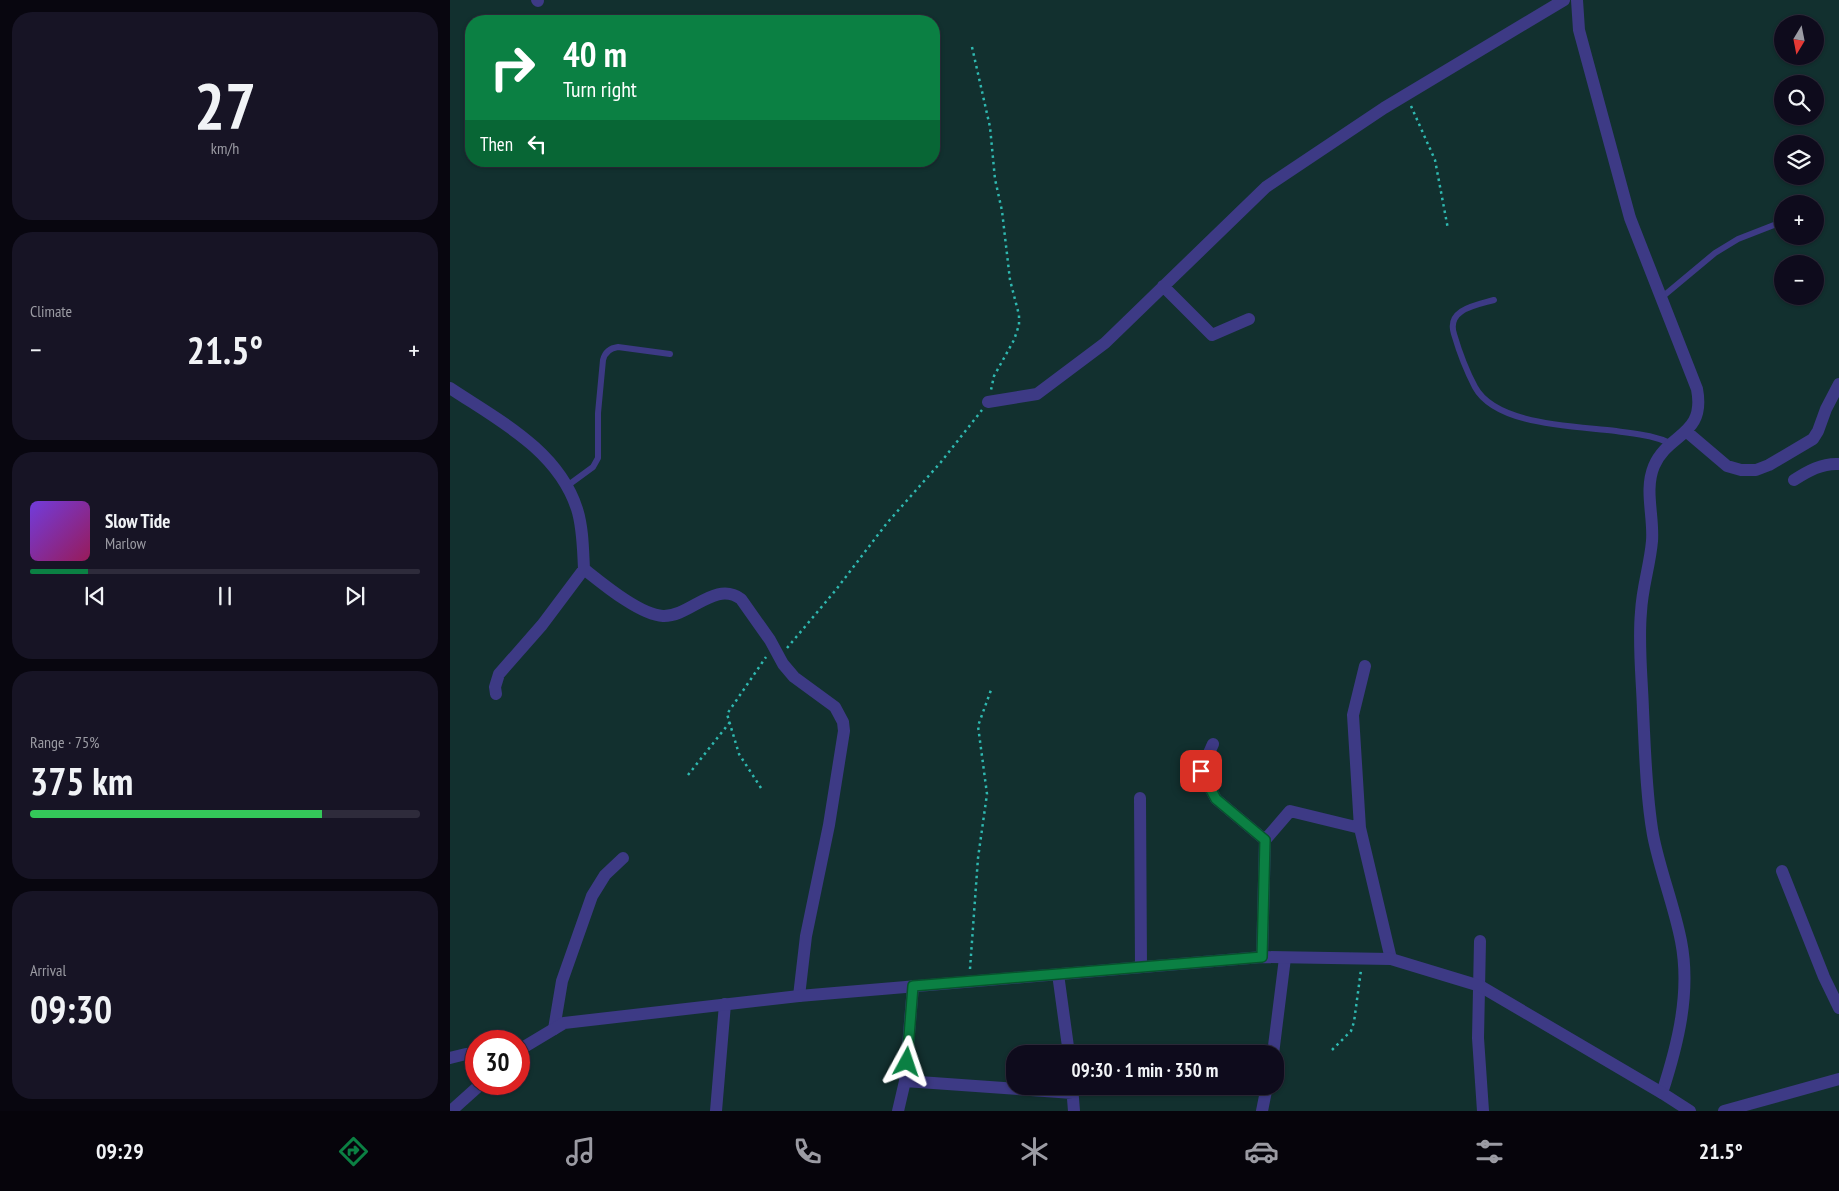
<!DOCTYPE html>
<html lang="en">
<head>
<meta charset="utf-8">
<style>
  :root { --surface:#0e0b1c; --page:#171425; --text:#f1f3f6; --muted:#9b9ba3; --line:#2e2b3b; --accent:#0b8043 }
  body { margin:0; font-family:"PT Sans Narrow",sans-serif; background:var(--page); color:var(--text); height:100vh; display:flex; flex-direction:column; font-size:19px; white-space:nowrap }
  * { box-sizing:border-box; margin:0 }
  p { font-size:16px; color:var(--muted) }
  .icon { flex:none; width:28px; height:28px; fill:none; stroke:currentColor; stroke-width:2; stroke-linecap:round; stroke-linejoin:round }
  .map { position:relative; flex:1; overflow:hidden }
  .details { display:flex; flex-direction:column; gap:12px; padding:12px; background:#08060f; width:450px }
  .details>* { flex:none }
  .top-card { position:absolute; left:15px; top:15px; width:475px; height:152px; border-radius:20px; box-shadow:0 1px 4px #0004,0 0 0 1px var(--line); background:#0b8043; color:#fff; overflow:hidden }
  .needle { width:32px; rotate:190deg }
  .controls { position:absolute; left:1324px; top:15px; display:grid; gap:10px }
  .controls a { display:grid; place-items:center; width:50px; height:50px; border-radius:50%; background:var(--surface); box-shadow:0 1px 4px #0004,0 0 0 1px var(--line); font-size:25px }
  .speed { position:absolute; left:15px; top:1030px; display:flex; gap:10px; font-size:25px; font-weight:700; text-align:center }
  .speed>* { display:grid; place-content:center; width:65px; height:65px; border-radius:50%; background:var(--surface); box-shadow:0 1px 4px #0004,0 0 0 1px var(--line); line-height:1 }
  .speed .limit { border:8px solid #d22; background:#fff; color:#111 }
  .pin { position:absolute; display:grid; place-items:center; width:42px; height:42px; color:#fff; margin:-21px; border-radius:10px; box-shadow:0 2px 8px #0006 }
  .me { position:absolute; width:55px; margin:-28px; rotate:5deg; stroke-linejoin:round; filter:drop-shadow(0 0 4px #0008) }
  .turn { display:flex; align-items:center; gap:18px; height:105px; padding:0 15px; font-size:22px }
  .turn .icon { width:65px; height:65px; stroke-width:2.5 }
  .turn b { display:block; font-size:35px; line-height:42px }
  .then { display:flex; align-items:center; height:48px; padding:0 15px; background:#0003; gap:10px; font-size:19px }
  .big { font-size:38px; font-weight:800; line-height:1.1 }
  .details .tile { flex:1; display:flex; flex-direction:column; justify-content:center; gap:8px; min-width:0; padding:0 18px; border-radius:20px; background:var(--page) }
  .details .dial { align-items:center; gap:0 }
  .dial b { font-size:65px; line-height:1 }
  .song { display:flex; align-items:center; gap:15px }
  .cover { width:60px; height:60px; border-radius:8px; background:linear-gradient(135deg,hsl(260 70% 55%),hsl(330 70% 35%)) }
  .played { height:5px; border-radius:2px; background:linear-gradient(90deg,var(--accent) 15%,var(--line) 15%) }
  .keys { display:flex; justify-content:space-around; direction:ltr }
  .heat { display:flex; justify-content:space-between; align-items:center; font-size:28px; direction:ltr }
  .charge { height:8px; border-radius:4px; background:linear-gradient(90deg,#34c759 75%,var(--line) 0) }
  .trip { position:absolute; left:556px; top:1045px; width:278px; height:50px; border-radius:20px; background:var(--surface); box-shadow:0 1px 4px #0004,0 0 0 1px var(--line); font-weight:800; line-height:50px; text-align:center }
  .dock { display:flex; height:80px; justify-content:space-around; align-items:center; background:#06040b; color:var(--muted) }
  .dock .icon { width:35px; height:35px }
  .dock .active { color:var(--accent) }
  .dock b { font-size:22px; color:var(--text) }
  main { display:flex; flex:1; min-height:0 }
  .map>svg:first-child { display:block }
</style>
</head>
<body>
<main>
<section class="details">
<div class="tile dial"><b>27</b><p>km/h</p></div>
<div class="tile"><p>Climate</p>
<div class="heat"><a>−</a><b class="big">21.5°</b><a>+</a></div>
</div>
<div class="tile">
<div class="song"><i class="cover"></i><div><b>Slow Tide</b><p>Marlow</p></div></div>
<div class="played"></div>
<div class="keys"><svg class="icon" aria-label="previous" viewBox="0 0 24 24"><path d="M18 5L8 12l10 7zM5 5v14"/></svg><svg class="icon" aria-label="pause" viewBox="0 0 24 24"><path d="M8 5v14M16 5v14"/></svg><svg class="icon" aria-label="next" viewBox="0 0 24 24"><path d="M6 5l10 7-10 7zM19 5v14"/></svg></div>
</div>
<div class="tile"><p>Range · 75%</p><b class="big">375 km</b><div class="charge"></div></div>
<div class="tile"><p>Arrival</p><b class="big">09:30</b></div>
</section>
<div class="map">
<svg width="1389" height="1111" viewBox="0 0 1389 1111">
  <rect width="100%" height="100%" fill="#130f26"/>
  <path fill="#12302f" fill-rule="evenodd" d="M0,0H1389V1111H0ZM21,21H484V161H21ZM1332,24H1365V56H1332ZM1332,84H1365V116H1332ZM1332,144H1365V176H1332ZM1332,204H1365V236H1332ZM1332,264H1365V296H1332ZM26,1041H69V1084H26ZM565,1054H825V1086H565Z"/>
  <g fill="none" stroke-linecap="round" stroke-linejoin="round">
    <path stroke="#2fb8b0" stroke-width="2.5" stroke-dasharray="2.5 4" stroke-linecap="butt" d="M522,47L540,127L545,179L552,211L560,280L569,315V325L564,340L544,376L541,390
      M961,106L985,160L998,229
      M337,648L385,591L437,523L491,462L532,410
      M238,775L280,722
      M311,788L289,754L277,714L316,657
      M520,969L528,858L537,794L528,726L541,690
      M882,1050L901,1031L904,1022L911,970"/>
    <path stroke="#3d3a85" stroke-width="6" d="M1211,298L1265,253L1288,239L1324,225
      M1044,300C1027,305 996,309 1004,334C1009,351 1017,372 1025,387C1046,426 1127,426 1166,431C1186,434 1204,435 1222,444
      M117,486L143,467L148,458V413L153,360C155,352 160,348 168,347L220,354"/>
    <path stroke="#3d3a85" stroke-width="12" d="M87,0L88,1
      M1127,0L1129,30L1180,218L1247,389C1256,436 1218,433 1204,466C1194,490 1204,516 1202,541C1200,565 1192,588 1191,612C1188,644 1192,678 1193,710C1195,750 1196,795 1203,835C1210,871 1224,905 1231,941C1241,992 1228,1044 1212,1093
      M713,286L762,335L799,319
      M0,388C48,420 108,450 127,509C133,528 133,550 134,569L92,625L49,674L45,687L46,694
      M538,402L587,394L655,343L816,187L934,108L1114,0
      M1237,432L1277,466L1291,470H1306L1319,465L1363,439L1368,431L1376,409L1389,384
      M1344,480C1358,471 1372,463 1389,464
      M134,569C153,584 190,615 213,616C240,617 265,580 291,599L320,640L333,664L344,677L385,707L393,722L394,731L379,825L356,936L349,996
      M915,666L903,715L910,828L941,959
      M763,744L751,771L766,799L815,840
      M690,798L691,967
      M1332,871L1374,977L1389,1008
      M1030,941L1028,1038L1033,1111
      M812,957L815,840L840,811L910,828
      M608,974L619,1054
      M104,1029L112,981L142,896L155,875L173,858
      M823,1054L835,958
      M0,1058L16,1054H26
      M455,1081L623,1093
      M622,1086L624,1111
      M266,1111L275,1004
      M448,1111L455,1081L463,986
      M812,1111L817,1086
      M1274,1111L1389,1079"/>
    <path stroke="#3d3a85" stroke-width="12" d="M69,1050L114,1023L349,996L812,957L941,959L1030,986L1212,1093L1240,1111
      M1,1111L31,1084"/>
  </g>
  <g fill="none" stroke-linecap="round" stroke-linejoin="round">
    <g stroke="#07532c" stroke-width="12">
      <path id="route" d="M457,1062L463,986L812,957L815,840L766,799L751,771"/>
    </g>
    <use href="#route" stroke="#0b8043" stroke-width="9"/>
  </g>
</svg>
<div class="controls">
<a><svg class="needle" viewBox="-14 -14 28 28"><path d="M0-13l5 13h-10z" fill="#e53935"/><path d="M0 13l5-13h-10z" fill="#9b9ba3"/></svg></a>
<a><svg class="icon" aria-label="search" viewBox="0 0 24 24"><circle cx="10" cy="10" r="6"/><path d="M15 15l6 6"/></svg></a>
<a><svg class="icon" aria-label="layers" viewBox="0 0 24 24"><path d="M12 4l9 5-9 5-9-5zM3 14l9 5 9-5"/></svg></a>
<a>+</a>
<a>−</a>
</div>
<div class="speed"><div class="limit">30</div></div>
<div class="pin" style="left:751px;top:771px;background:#d93025"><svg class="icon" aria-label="arrive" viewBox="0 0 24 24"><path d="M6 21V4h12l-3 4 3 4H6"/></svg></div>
<svg class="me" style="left:457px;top:1062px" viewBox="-20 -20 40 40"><path d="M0-17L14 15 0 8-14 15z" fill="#0b8043" stroke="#fff" stroke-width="4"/></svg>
<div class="trip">09:30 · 1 min · 350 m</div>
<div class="top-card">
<div class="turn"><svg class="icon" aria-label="right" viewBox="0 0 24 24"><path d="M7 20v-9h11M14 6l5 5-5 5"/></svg><div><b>40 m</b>Turn right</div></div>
<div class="then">Then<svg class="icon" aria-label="left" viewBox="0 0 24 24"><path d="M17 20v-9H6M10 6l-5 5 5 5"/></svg></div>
</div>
</div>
</main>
<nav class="dock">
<b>09:29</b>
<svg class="icon active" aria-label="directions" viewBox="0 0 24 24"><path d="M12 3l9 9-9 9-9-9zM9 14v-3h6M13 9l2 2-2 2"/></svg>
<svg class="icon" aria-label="music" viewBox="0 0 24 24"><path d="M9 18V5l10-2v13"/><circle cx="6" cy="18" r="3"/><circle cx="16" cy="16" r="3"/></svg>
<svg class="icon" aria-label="phone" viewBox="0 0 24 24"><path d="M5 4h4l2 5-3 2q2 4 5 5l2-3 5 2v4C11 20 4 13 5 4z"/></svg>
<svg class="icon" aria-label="climate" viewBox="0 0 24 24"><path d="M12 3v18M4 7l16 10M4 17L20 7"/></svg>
<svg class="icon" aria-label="car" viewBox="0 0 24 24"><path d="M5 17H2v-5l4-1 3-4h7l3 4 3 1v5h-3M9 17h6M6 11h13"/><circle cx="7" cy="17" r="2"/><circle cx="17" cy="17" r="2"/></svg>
<svg class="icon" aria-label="filters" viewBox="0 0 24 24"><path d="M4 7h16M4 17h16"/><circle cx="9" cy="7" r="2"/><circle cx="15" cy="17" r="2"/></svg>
<b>21.5°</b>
</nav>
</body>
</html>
